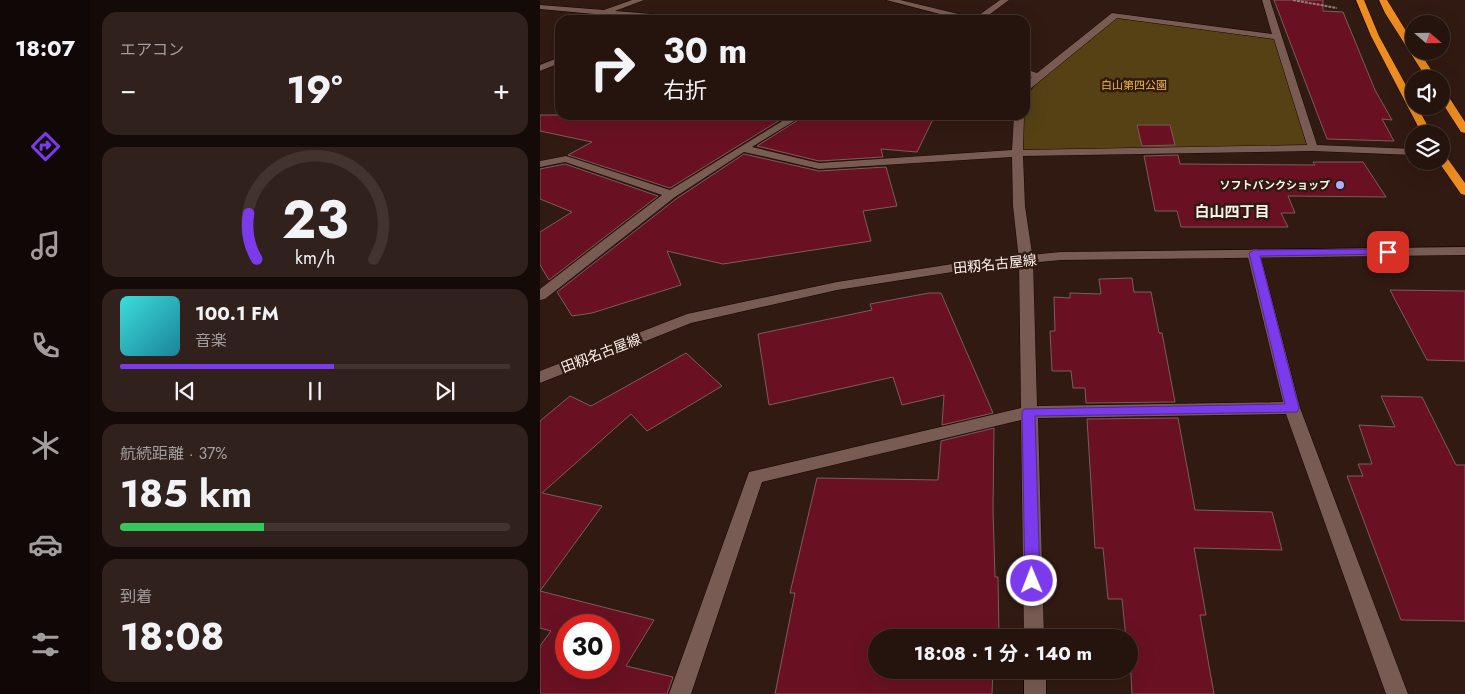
<!DOCTYPE html>
<html lang="ja">
<head>
<meta charset="utf-8">
<style>
  :root { --surface:#25140e; --page:#31211c; --text:#f1f3f6; --muted:#a39e9e; --line:#42332e; --accent:#7c3aed }
  body { margin:0; font-family:Jost,"Noto Sans JP",sans-serif; background:var(--page); color:var(--text); height:100vh; display:flex; flex-direction:column; font-size:19px; white-space:nowrap }
  * { box-sizing:border-box; margin:0 }
  p { font-size:16px; color:var(--muted) }
  .icon { flex:none; width:28px; height:28px; fill:none; stroke:currentColor; stroke-width:2; stroke-linecap:round; stroke-linejoin:round }
  .map { position:relative; flex:1; overflow:hidden }
  .side { display:flex; flex-direction:column; gap:12px; padding:12px; background:#140b08; width:450px }
  .side>* { flex:none }
  .top-card { position:absolute; left:15px; top:15px; width:475px; height:105px; border-radius:15px; box-shadow:0 5px 20px #0002,0 0 0 1px var(--line); background:#25140e; color:var(--text); overflow:hidden }
  .needle { width:32px; rotate:110deg }
  .tools { position:absolute; left:865px; top:15px; display:grid; gap:10px }
  .tools a { display:grid; place-items:center; width:45px; height:45px; border-radius:50%; background:var(--surface); box-shadow:0 5px 20px #0002,0 0 0 1px var(--line); font-size:25px }
  .speed { position:absolute; left:15px; top:614px; display:flex; gap:10px; font-size:25px; font-weight:700; text-align:center }
  .speed>* { display:grid; place-content:center; width:65px; height:65px; border-radius:50%; background:var(--surface); box-shadow:0 5px 20px #0002,0 0 0 1px var(--line); line-height:1 }
  .speed .limit { border:8px solid #d22; background:#fff; color:#111 }
  .pin { position:absolute; display:grid; place-items:center; width:42px; height:42px; color:#fff; margin:-21px; border-radius:10px; box-shadow:0 2px 8px #0006 }
  .me { position:absolute; width:55px; margin:-28px; rotate:359deg; stroke-linejoin:round; filter:drop-shadow(0 0 4px #0008) }
  .turn { display:flex; align-items:center; gap:18px; height:105px; padding:0 25px; font-size:22px }
  .turn .icon { width:65px; height:65px; stroke-width:2.5 }
  .turn b { display:block; font-size:35px; line-height:42px }
  .big { font-size:38px; font-weight:700; line-height:1.1 }
  .side .card { flex:1; display:flex; flex-direction:column; justify-content:center; gap:8px; min-width:0; padding:0 18px; border-radius:15px; background:var(--page) }
  .side .dial { align-items:center; gap:0 }
  .dial svg { height:130px; overflow:visible; fill:none; stroke:var(--line); stroke-width:7; stroke-linecap:round; text-anchor:middle }
  .dial text { fill:var(--text); stroke:none }
  .song { display:flex; align-items:center; gap:15px }
  .cover { width:60px; height:60px; border-radius:8px; background:linear-gradient(135deg,hsl(180 70% 55%),hsl(190 70% 35%)) }
  .played { height:5px; border-radius:2px; background:linear-gradient(90deg,var(--accent) 55%,var(--line) 55%) }
  .keys { display:flex; justify-content:space-around; direction:ltr }
  .heat { display:flex; justify-content:space-between; align-items:center; font-size:28px; direction:ltr }
  .charge { height:8px; border-radius:4px; background:linear-gradient(90deg,#34c759 37%,var(--line) 0) }
  .trip { position:absolute; left:328px; top:629px; width:270px; height:50px; border-radius:25px; background:var(--surface); box-shadow:0 5px 20px #0002,0 0 0 1px var(--line); font-weight:700; line-height:50px; text-align:center }
  main { display:flex; flex:1; min-height:0 }
  .dock { display:flex; flex-direction:column; width:90px; justify-content:space-around; align-items:center; background:#0f0806; color:var(--muted) }
  .dock .icon { width:35px; height:35px }
  .dock .active { color:var(--accent) }
  .dock b { font-size:22px; color:var(--text) }
  .map>svg:first-child { display:block }
</style>
</head>
<body>
<main>
<nav class="dock">
<b>18:07</b>
<svg class="icon active" aria-label="directions" viewBox="0 0 24 24"><path d="M12 3l9 9-9 9-9-9zM9 14v-3h6M13 9l2 2-2 2"/></svg>
<svg class="icon" aria-label="music" viewBox="0 0 24 24"><path d="M9 18V5l10-2v13"/><circle cx="6" cy="18" r="3"/><circle cx="16" cy="16" r="3"/></svg>
<svg class="icon" aria-label="phone" viewBox="0 0 24 24"><path d="M5 4h4l2 5-3 2q2 4 5 5l2-3 5 2v4C11 20 4 13 5 4z"/></svg>
<svg class="icon" aria-label="climate" viewBox="0 0 24 24"><path d="M12 3v18M4 7l16 10M4 17L20 7"/></svg>
<svg class="icon" aria-label="car" viewBox="0 0 24 24"><path d="M5 17H2v-5l4-1 3-4h7l3 4 3 1v5h-3M9 17h6M6 11h13"/><circle cx="7" cy="17" r="2"/><circle cx="17" cy="17" r="2"/></svg>
<svg class="icon" aria-label="filters" viewBox="0 0 24 24"><path d="M4 7h16M4 17h16"/><circle cx="9" cy="7" r="2"/><circle cx="15" cy="17" r="2"/></svg>
</nav>
<section class="side">
<div class="card"><p>エアコン</p>
<div class="heat"><a>−</a><b class="big">19°</b><a>+</a></div>
</div>
<div class="card dial"><svg viewBox="0 0 100 80">
<path d="M14 69A42 42 0 1 1 86 69"/>
<path d="M14 69A42 42 0 0 1 9 41" stroke="#7c3aed"/>
<text x="50" y="56" font-size="32" font-weight="700">23</text>
<text x="50" y="72" font-size="11">km/h</text>
</svg></div>
<div class="card">
<div class="song"><i class="cover"></i><div><b>100.1 FM</b><p>音楽</p></div></div>
<div class="played"></div>
<div class="keys"><svg class="icon" aria-label="previous" viewBox="0 0 24 24"><path d="M18 5L8 12l10 7zM5 5v14"/></svg><svg class="icon" aria-label="pause" viewBox="0 0 24 24"><path d="M8 5v14M16 5v14"/></svg><svg class="icon" aria-label="next" viewBox="0 0 24 24"><path d="M6 5l10 7-10 7zM19 5v14"/></svg></div>
</div>
<div class="card"><p>航続距離 · 37%</p><b class="big">185 km</b><div class="charge"></div></div>
<div class="card"><p>到着</p><b class="big">18:08</b></div>
</section>
<div class="map">
<svg width="925" height="694" viewBox="0 0 925 694">
  <rect width="100%" height="100%" fill="#311a12"/>
  <path fill="#554114" d="M575,15L736,37L771,148L478,152L480,115H485V100L501,76Z"/>
  <path fill="#691122" stroke="#7b5c5d" fill-rule="evenodd" d="M734,0H783V11L803,12L835,90L852,120L842,119L854,141L787,139Z
    M0,115H248L130,188L28,155L52,142L0,131Z
    M266,115H395L377,152L341,149L343,157L279,161L217,146Z
    M597,125H630L635,145L602,146Z
    M204,154L279,171L346,167L357,206L323,211L331,241L183,264L127,251L141,285L52,313L32,316L17,292L136,199Z
    M638,155L640,164L775,165L773,162H823L846,197L748,196L755,213H741L748,227H641L637,211H615L604,156Z
    M25,164L118,196L9,280L0,265V232L32,212L0,199V169Z
    M592,278L594,292H611L619,333H622L635,402L546,403L545,388H533L531,371H512L510,331H515L514,297L530,298V293L561,294L559,279Z
    M850,290L925,291V361L887,360Z
    M389,293H401L453,413L402,425L404,395L362,405L353,377L229,405L218,334L332,310L330,304Z
    M146,353L182,386L107,431L91,414L2,493L62,506L0,591V421L30,396L51,406Z
    M841,396L882,397L916,465H925V621L861,620L807,476H823L818,464H832L819,425L855,427Z
    M638,418L655,510L732,512L742,550L654,548L666,615H660L674,694H592L589,638H586L582,599H568L563,548H555L547,419Z
    M454,428L453,510L455,577H458L459,636L336,638V670H453L452,694H235L255,593H250L277,478L398,480L401,441Z
    M0,591L114,620L86,666L133,677L127,694H0V646L11,631L0,628ZM26,625H69V668H26Z"/>
  <g fill="none" stroke-linecap="round" stroke-linejoin="round">
    <g stroke="#180401" stroke-width="1">
      <path id="street" d="M92,0H104L75,11L147,17L151,20H119L0,9V5L64,10Z
        M346,0H360L435,18L460,0H469L442,20H423Z
        M722,0H730L777,145L874,149V155L773,151L483,156L485,206L493,260L497,406L743,402L707,253L714,249L719,250L760,408L868,694H846L746,414L498,418L504,638H484L481,420L222,482L151,694H129L209,472L481,408L479,260L473,206L472,157L279,169L204,152L135,197L5,299L0,300V289L122,195L25,162L0,167V161L26,156L130,190L252,115H264L212,147L279,163L472,150L474,115H484L483,150L767,145L734,39L577,18L485,93V84L492,77L485,75V69L497,73L572,13L732,34Z
        M20,57V63L0,71V65Z
        M484,670H506V694H484Z"/>
    </g>
    <g stroke="#180401" stroke-width="1">
      <path id="secondary" d="M925,247V255L521,260L438,268L297,290L151,323L0,383V371L147,314L297,282L438,260L521,252Z"/>
    </g>
    <g stroke="#180401" stroke-width="1">
      <path id="highway" d="M816,0H824L839,36L874,100V106H877L892,134H882L831,36Z
        M839,0H847L874,44V51H879L897,79H887L845,13Z
        M901,90L905,91L925,122V133L921,132L901,101Z
        M901,154L905,155L925,183V195L921,194L898,161H901Z"/>
    </g>
    <path stroke="#907d76" stroke-width="2" stroke-dasharray="3 1" stroke-linecap="butt" d="M753,0L797,8"/>
    <use href="#street" fill="#785b52" fill-rule="evenodd"/>
    <use href="#secondary" fill="#785b52" fill-rule="evenodd"/>
    <use href="#highway" fill="#ed8c20" fill-rule="evenodd"/>
  </g>
  <path fill="#7c3aed" stroke="#51269a" d="M848,249L853,252L852,254L720,256L759,408L757,412L495,416L500,581L498,586L492,588L487,586L485,581L482,412L484,409L745,404L709,253L714,250Z"/>
  <circle fill="#b0aefa" stroke="#311a12" stroke-width="2" cx="800" cy="185" r="5"/>
  <g text-anchor="middle" stroke-width="5" stroke-linejoin="round" paint-order="stroke">
    <g font-size="11" fill="#f2bb3a" stroke="#311a12">
      <text x="594" y="89">白山第四公園</text>
    </g>
    <g font-size="11" font-weight="bold" fill="#fff1ec" stroke="#311a12" text-anchor="end">
      <text x="790" y="189">ソフトバンクショップ</text>
    </g>
    <g font-size="14" fill="#fff1ec" stroke="#311a12">
      <text transform="translate(455 264) rotate(-6)" y="5">田籾名古屋線</text>
      <text transform="translate(61 353) rotate(-21)" y="5">田籾名古屋線</text>
    </g>
    <g font-size="15" font-weight="bold" fill="#fff1ec" stroke="#311a12">
      <text x="692" y="217">白山四丁目</text>
    </g>
  </g>
</svg>
<div class="tools">
<a><svg class="needle" viewBox="-14 -14 28 28"><path d="M0-13l5 13h-10z" fill="#e53935"/><path d="M0 13l5-13h-10z" fill="#a39e9e"/></svg></a>
<a><svg class="icon" aria-label="sound" viewBox="0 0 24 24"><path d="M4 9h4l5-4v14l-5-4H4zM17 9q2 3 0 6"/></svg></a>
<a><svg class="icon" aria-label="layers" viewBox="0 0 24 24"><path d="M12 4l9 5-9 5-9-5zM3 14l9 5 9-5"/></svg></a>
</div>
<div class="speed"><div class="limit">30</div></div>
<div class="pin" style="left:848px;top:252px;background:#d93025"><svg class="icon" aria-label="arrive" viewBox="0 0 24 24"><path d="M6 21V4h12l-3 4 3 4H6"/></svg></div>
<svg class="me" style="left:492px;top:581px" viewBox="-20 -20 40 40"><circle r="17" fill="#7c3aed" stroke="#fff" stroke-width="3"/><path d="M0-11L8 9 0 5-8 9z" fill="#fff"/></svg>
<div class="trip">18:08 · 1 分 · 140 m</div>
<div class="top-card">
<div class="turn"><svg class="icon" aria-label="right" viewBox="0 0 24 24"><path d="M7 20v-9h11M14 6l5 5-5 5"/></svg><div><b>30 m</b>右折</div></div>
</div>
</div>
</main>
</body>
</html>
